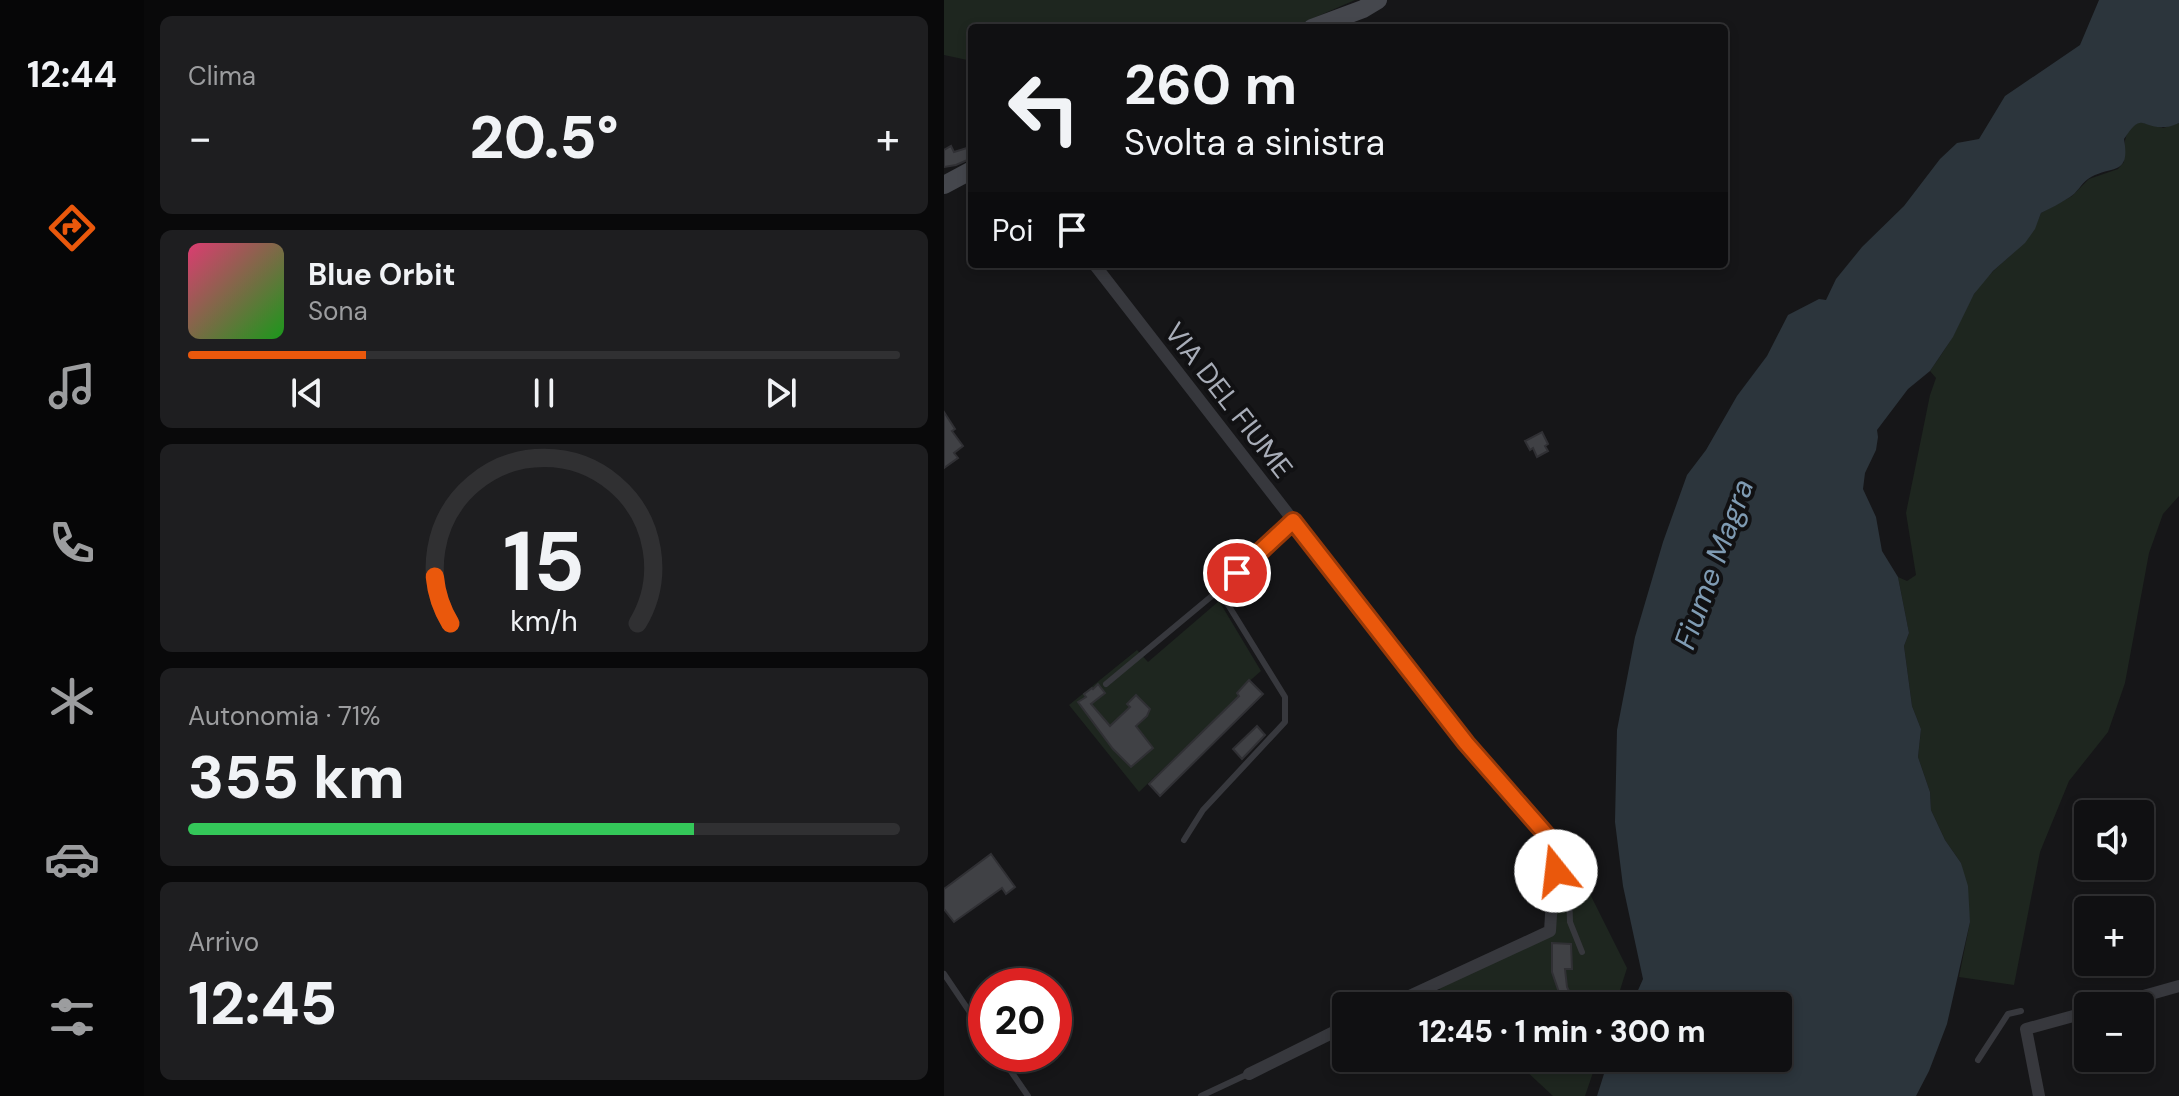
<!DOCTYPE html>
<html lang="it">
<head>
<meta charset="utf-8">
<style>
  :root { --surface:#101012; --page:#1e1e20; --text:#f1f3f6; --muted:#9c9d9f; --line:#303032; --accent:#ea580c }
  body { margin:0; font-family:"DM Sans",sans-serif; background:var(--page); color:var(--text); height:100vh; display:flex; flex-direction:column; font-size:30px; white-space:nowrap }
  * { box-sizing:border-box; margin:0 }
  p { font-size:26px; color:var(--muted) }
  .icon { flex:none; width:44px; height:44px; fill:none; stroke:currentColor; stroke-width:2; stroke-linecap:round; stroke-linejoin:round }
  .map { position:relative; flex:1; overflow:hidden }
  .side { display:flex; flex-direction:column; gap:16px; padding:16px; background:#09090a; width:800px }
  .side>* { flex:none }
  .hud { position:absolute; left:24px; top:24px; width:760px; height:244px; border-radius:8px; box-shadow:0 4px 12px #0003,0 0 0 2px var(--line); background:#101012; color:var(--text); overflow:hidden }
  .buttons { position:absolute; left:1130px; top:800px; display:grid; gap:16px }
  .buttons a { display:grid; place-items:center; width:80px; height:80px; border-radius:8px; background:var(--surface); box-shadow:0 4px 12px #0003,0 0 0 2px var(--line); font-size:40px }
  .speed { position:absolute; left:24px; top:968px; display:flex; gap:16px; font-size:40px; font-weight:700; text-align:center }
  .speed>* { display:grid; place-content:center; width:104px; height:104px; border-radius:50%; background:var(--surface); box-shadow:0 4px 12px #0003,0 0 0 2px var(--line); line-height:1 }
  .speed .limit { border:12px solid #d22; background:#fff; color:#111 }
  .pin { position:absolute; display:grid; place-items:center; width:68px; height:68px; color:#fff; margin:-34px; border:4px solid #fff; border-radius:50%; box-shadow:0 2px 8px #0007 }
  .me { position:absolute; width:88px; margin:-44px; rotate:344deg; stroke-linejoin:round; filter:drop-shadow(0 0 6px #0008) }
  .turn { display:flex; align-items:center; gap:28px; height:168px; padding:0 24px; font-size:36px }
  .turn .icon { width:104px; height:104px; stroke-width:2.5 }
  .turn b { display:block; font-size:56px; line-height:68px }
  .then { display:flex; align-items:center; height:76px; padding:0 24px; background:#0003; gap:16px; font-size:30px }
  .big { font-size:60px; font-weight:800; line-height:1.1 }
  .side .card { flex:1; display:flex; flex-direction:column; justify-content:center; gap:12px; min-width:0; padding:0 28px; border-radius:12px; background:var(--page) }
  .side .dial { align-items:center; gap:0 }
  .dial svg { height:208px; overflow:visible; fill:none; stroke:var(--line); stroke-width:7; stroke-linecap:round; text-anchor:middle }
  .dial text { fill:var(--text); stroke:none }
  .song { display:flex; align-items:center; gap:24px }
  .cover { width:96px; height:96px; border-radius:12px; background:linear-gradient(135deg,hsl(340 70% 55%),hsl(120 70% 35%)) }
  .played { height:8px; border-radius:4px; background:linear-gradient(90deg,var(--accent) 25%,var(--line) 25%) }
  .keys { display:flex; justify-content:space-around; direction:ltr }
  .heat { display:flex; justify-content:space-between; align-items:center; font-size:44px; direction:ltr }
  .charge { height:12px; border-radius:6px; background:linear-gradient(90deg,#34c759 71%,var(--line) 0) }
  .trip { position:absolute; left:388px; top:992px; width:460px; height:80px; border-radius:8px; background:var(--surface); box-shadow:0 4px 12px #0003,0 0 0 2px var(--line); font-weight:800; line-height:80px; text-align:center }
  main { display:flex; flex:1; min-height:0 }
  .tab-bar { display:flex; flex-direction:column; width:144px; justify-content:space-around; align-items:center; background:#060607; color:var(--muted) }
  .tab-bar .icon { width:56px; height:56px }
  .tab-bar .current { color:var(--accent) }
  .tab-bar b { font-size:36px; color:var(--text) }
  .map>svg:first-child { display:block }
</style>
</head>
<body>
<main>
<nav class="tab-bar">
<b>12:44</b>
<svg class="icon current" aria-label="directions" viewBox="0 0 24 24"><path d="M12 3l9 9-9 9-9-9zM9 14v-3h6M13 9l2 2-2 2"/></svg>
<svg class="icon" aria-label="music" viewBox="0 0 24 24"><path d="M9 18V5l10-2v13"/><circle cx="6" cy="18" r="3"/><circle cx="16" cy="16" r="3"/></svg>
<svg class="icon" aria-label="phone" viewBox="0 0 24 24"><path d="M5 4h4l2 5-3 2q2 4 5 5l2-3 5 2v4C11 20 4 13 5 4z"/></svg>
<svg class="icon" aria-label="climate" viewBox="0 0 24 24"><path d="M12 3v18M4 7l16 10M4 17L20 7"/></svg>
<svg class="icon" aria-label="car" viewBox="0 0 24 24"><path d="M5 17H2v-5l4-1 3-4h7l3 4 3 1v5h-3M9 17h6M6 11h13"/><circle cx="7" cy="17" r="2"/><circle cx="17" cy="17" r="2"/></svg>
<svg class="icon" aria-label="filters" viewBox="0 0 24 24"><path d="M4 7h16M4 17h16"/><circle cx="9" cy="7" r="2"/><circle cx="15" cy="17" r="2"/></svg>
</nav>
<section class="side">
<div class="card"><p>Clima</p>
<div class="heat"><a>−</a><b class="big">20.5°</b><a>+</a></div>
</div>
<div class="card">
<div class="song"><i class="cover"></i><div><b>Blue Orbit</b><p>Sona</p></div></div>
<div class="played"></div>
<div class="keys"><svg class="icon" aria-label="previous" viewBox="0 0 24 24"><path d="M18 5L8 12l10 7zM5 5v14"/></svg><svg class="icon" aria-label="pause" viewBox="0 0 24 24"><path d="M8 5v14M16 5v14"/></svg><svg class="icon" aria-label="next" viewBox="0 0 24 24"><path d="M6 5l10 7-10 7zM19 5v14"/></svg></div>
</div>
<div class="card dial"><svg viewBox="0 0 100 80">
<path d="M14 69A42 42 0 1 1 86 69"/>
<path d="M14 69A42 42 0 0 1 8 51" stroke="#ea580c"/>
<text x="50" y="56" font-size="32" font-weight="700">15</text>
<text x="50" y="72" font-size="11">km/h</text>
</svg></div>
<div class="card"><p>Autonomia · 71%</p><b class="big">355 km</b><div class="charge"></div></div>
<div class="card"><p>Arrivo</p><b class="big">12:45</b></div>
</section>
<div class="map">
<svg width="1235" height="1096" viewBox="0 0 1235 1096">
  <rect width="100%" height="100%" fill="#161618"/>
  <path fill="#1e261f" d="M0,0H411L347,28H28V61L0,55Z
    M1196,122L1219,128L1235,123V496L1219,514L1205,553L1181,683L1164,732L1125,781L1096,852L1070,985L1015,977L1026,922L1017,863L1001,840L987,810L986,792L974,757L977,729L968,706L960,646L965,633L954,577L963,581L972,575L962,513L986,395L992,378L986,371C994,359 1003,347 1010,334C1017,321 1022,307 1030,294C1051,261 1083,252 1097,213L1128,196L1145,179L1174,169L1180,162C1180,146 1179,128 1196,122Z
    M275,601L317,671L293,692L295,696L195,792L125,705L193,650L204,662Z
    M610,846H622L683,968L671,1006H513L491,985L608,934Z
    M568,1058H654L641,1096H609Z"/>
  <path fill="#2c353c" d="M1155,0H1235V123C1230,125 1226,127 1221,127C1197,129 1199,110 1180,139C1187,178 1166,164 1144,179C1137,184 1133,193 1126,197C1117,203 1107,208 1097,213L1091,229L1081,243L1049,271L1030,294L1009,337L986,371L964,389L933,430L934,437L932,450L921,473L919,489L932,517L938,551L954,577L965,633L960,646L968,706L977,729L974,757L986,792L987,810L1001,840L1017,863L1024,886L1026,922L1003,1024L985,1071L972,1096H653L665,1058H834V1006H687L699,979L679,886L671,822L673,730L691,637L719,542L743,475L762,450L793,396L823,356L844,315L875,299L882,300L892,279L918,247L960,206L996,159L1013,143L1035,139L1061,96L1136,45Z"/>
  <path fill="#404145" stroke="#303034" stroke-width="2" d="M7,146L10,152L26,147L28,158L12,165L0,167V150Z
    M0,412L11,429L8,431L19,446L10,453L14,458L0,468Z
    M598,432L604,444L601,446L604,451L593,457L589,448L586,450L581,441Z
    M305,680L319,694L216,796L205,784L295,696L293,693Z
    M154,684L161,693L147,704L166,726L186,707L183,704L192,695L206,709L203,716L192,726L209,748L187,767L169,749L134,702L142,697L140,694L148,688L149,689Z
    M313,726L321,735L298,759L289,749Z
    M47,854L71,887L62,894L58,888L10,922L0,909V889Z
    M608,943L627,944L628,969H621L623,987L628,997L618,1001L608,972Z"/>
  <g fill="none" stroke-linecap="round" stroke-linejoin="round">
    <path stroke="#37383d" stroke-width="6" d="M162,684L275,590
      M240,840L259,810L341,722V697L275,590L349,521
      M612,871L625,890L626,922L638,952
      M0,974L42,1036
      M55,1054L84,1096
      M1034,1060L1064,1014L1077,1011
      M257,1096L304,1074"/>
    <path stroke="#37383d" stroke-width="12" d="M150,264L522,743L606,839L610,867L606,931L444,1006
      M1164,1006L1235,986
      M305,1074L402,1026
      M1095,1096L1082,1029L1144,1012"/>
    <path stroke="#45474d" stroke-width="18" d="M368,28L419,9L434,0
      M0,185L28,170"/>
  </g>
  <g fill="none" stroke-linecap="round" stroke-linejoin="round">
    <g stroke="#983908" stroke-width="20">
      <path id="route" d="M293,573L349,521L522,743L606,839L612,871"/>
    </g>
    <use href="#route" stroke="#ea580c" stroke-width="14"/>
  </g>
  <g text-anchor="middle" stroke-width="8" stroke-linejoin="round" paint-order="stroke">
    <g font-size="28" fill="#a8adb8" stroke="#111113">
      <text transform="translate(285 400) rotate(52)" y="10">VIA DEL FIUME</text>
    </g>
    <g font-size="30" font-style="italic" fill="#7f9bb3" stroke="#111113">
      <text transform="translate(770 564) rotate(-70)" y="10">Fiume Magra</text>
    </g>
  </g>
</svg>
<div class="buttons">
<a><svg class="icon" aria-label="sound" viewBox="0 0 24 24"><path d="M4 9h4l5-4v14l-5-4H4zM17 9q2 3 0 6"/></svg></a>
<a>+</a>
<a>−</a>
</div>
<div class="speed"><div class="limit">20</div></div>
<div class="pin" style="left:293px;top:573px;background:#d93025"><svg class="icon" aria-label="arrive" viewBox="0 0 24 24"><path d="M6 21V4h12l-3 4 3 4H6"/></svg></div>
<svg class="me" style="left:612px;top:871px" viewBox="-20 -20 40 40"><circle r="19" fill="#fff"/><path d="M0-13L10 11 0 6-10 11z" fill="#ea580c"/></svg>
<div class="trip">12:45 · 1 min · 300 m</div>
<div class="hud">
<div class="turn"><svg class="icon" aria-label="left" viewBox="0 0 24 24"><path d="M17 20v-9H6M10 6l-5 5 5 5"/></svg><div><b>260 m</b>Svolta a sinistra</div></div>
<div class="then">Poi<svg class="icon" aria-label="arrive" viewBox="0 0 24 24"><path d="M6 21V4h12l-3 4 3 4H6"/></svg></div>
</div>
</div>
</main>
</body>
</html>
